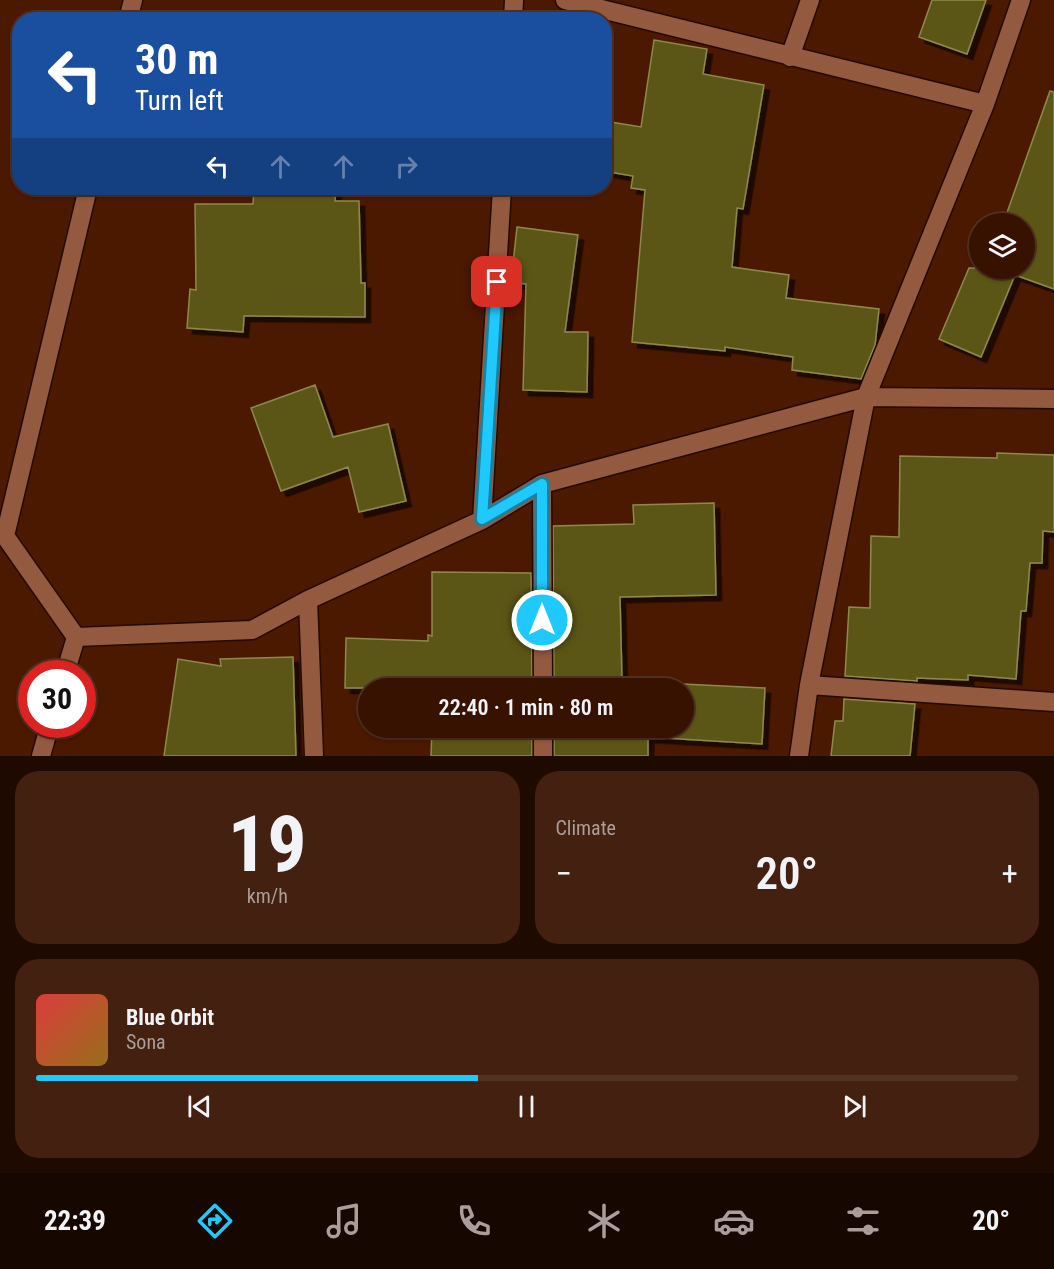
<!DOCTYPE html>
<html lang="en">
<head>
<meta charset="utf-8">
<style>
  :root { --surface:#381200; --page:#43200f; --text:#f1f3f6; --muted:#ab9e99; --line:#523222; --accent:#1fc9fd }
  body { margin:0; font-family:"Roboto Condensed",sans-serif; background:var(--page); color:var(--text); height:100vh; display:flex; flex-direction:column; font-size:22px; white-space:nowrap }
  * { box-sizing:border-box; margin:0 }
  p { font-size:20px; color:var(--muted) }
  .icon { flex:none; width:33px; height:33px; fill:none; stroke:currentColor; stroke-width:2; stroke-linecap:round; stroke-linejoin:round }
  .map { position:relative; height:756px; overflow:hidden }
  .panel { display:flex; flex-direction:column; gap:15px; padding:15px; background:#1f0a00; flex:1 }
  .panel>* { flex:none }
  .guide { position:absolute; left:12px; top:12px; width:600px; height:183px; border-radius:24px; box-shadow:0 2px 4px #0004,0 0 0 2px var(--line); background:#1a4fa0; color:#fff; overflow:hidden }
  .controls { position:absolute; left:969px; top:213px; display:grid; gap:12px }
  .controls a { display:grid; place-items:center; width:66px; height:66px; border-radius:50%; background:var(--surface); box-shadow:0 2px 4px #0004,0 0 0 2px var(--line); font-size:30px }
  .speed { position:absolute; left:18px; top:660px; display:flex; gap:12px; font-size:30px; font-weight:700; text-align:center }
  .speed>* { display:grid; place-content:center; width:78px; height:78px; border-radius:50%; background:var(--surface); box-shadow:0 2px 4px #0004,0 0 0 2px var(--line); line-height:1 }
  .speed .limit { border:9px solid #d22; background:#fff; color:#111 }
  .pin { position:absolute; display:grid; place-items:center; width:51px; height:51px; color:#fff; margin:-26px; border-radius:12px; box-shadow:0 3px 9px #0006 }
  .me { position:absolute; width:66px; margin:-33px; rotate:0deg; stroke-linejoin:round; filter:drop-shadow(0 0 4px #0008) }
  .turn { display:flex; align-items:center; gap:21px; height:126px; padding:0 24px; font-size:27px }
  .turn .icon { width:78px; height:78px; stroke-width:2.5 }
  .turn b { display:block; font-size:42px; line-height:51px }
  .lanes { display:flex; align-items:center; height:57px; padding:0 24px; background:#0003; justify-content:center; gap:30px; direction:ltr }
  .lanes .off { opacity:.35 }
  .big { font-size:45px; font-weight:600; line-height:1.1 }
  .panel .widget { flex:1; display:flex; flex-direction:column; justify-content:center; gap:9px; min-width:0; padding:0 21px; border-radius:24px; background:var(--page) }
  .panel .dial { align-items:center; gap:0 }
  .dial b { font-size:78px; line-height:1 }
  .song { display:flex; align-items:center; gap:18px }
  .cover { width:72px; height:72px; border-radius:9px; background:linear-gradient(135deg,hsl(0 70% 55%),hsl(40 70% 35%)) }
  .played { height:6px; border-radius:3px; background:linear-gradient(90deg,var(--accent) 45%,var(--line) 45%) }
  .keys { display:flex; justify-content:space-around; direction:ltr }
  .heat { display:flex; justify-content:space-between; align-items:center; font-size:33px; direction:ltr }
  .panel .tiles { flex:1; display:grid; gap:15px; grid-template-columns:1fr 1fr }
  .widget:last-child { grid-column:span 2 }
  .trip { position:absolute; left:358px; top:678px; width:336px; height:60px; border-radius:30px; background:var(--surface); box-shadow:0 2px 4px #0004,0 0 0 2px var(--line); font-weight:600; line-height:60px; text-align:center }
  .menu { display:flex; height:96px; justify-content:space-around; align-items:center; background:#160700; color:var(--muted) }
  .menu .icon { width:42px; height:42px }
  .menu .current { color:var(--accent) }
  .menu b { font-size:27px; color:var(--text) }
  .map>svg:first-child { display:block }
</style>
</head>
<body>
<div class="map">
<svg width="1054" height="756" viewBox="0 0 1054 756">
  <defs>
    <filter id="shadow"><feDropShadow dx="5.5" dy="5.5" stdDeviation="0" flood-color="#0009"/></filter>
  </defs>
  <rect width="100%" height="100%" fill="#4b1800"/>
  <path fill="#5b5714" stroke="#8d8a4a" stroke-width="1.5" filter="url(#shadow)" d="M932,0H986L967,54L919,37Z
    M654,40L707,49L703,74L764,85L743,209L737,208L732,267L789,275L786,298L879,309L875,345L861,379L792,370L793,357L725,347V351L632,342L645,190L631,188L633,176L604,171V121L641,127Z
    M1050,91L1054,92V289L1015,275L981,357L939,339L969,268H1024V224H1003Z
    M254,188H336L335,201H359L361,283H365V317L244,316L243,332L187,328L190,289L196,290L195,204H253Z
    M517,227L578,235L565,332H588L587,392L523,390L526,284L511,282Z
    M315,385L333,437L388,424L406,501L359,512L348,467L281,491L251,408Z
    M997,453L1054,455V532L1043,531L1042,563H1030L1026,611H1021L1016,679L968,675V680L917,678V681L845,676L849,607L870,608L871,536L899,537L900,456L997,458Z
    M714,503L716,595L620,597L622,681L765,688L762,744L648,737V756H554V728H684V688H554L553,526L634,524L633,505Z
    M432,572L531,573L532,688H345L346,638L428,641V635L432,636Z
    M293,657L296,756H164L178,659L221,666L220,659Z
    M844,699L915,704L910,756H831L835,721H843Z
    M432,728H532V756H431Z"/>
  <g fill="none" stroke-linecap="round" stroke-linejoin="round">
    <g stroke="#250a00" stroke-width="21">
      <path id="minor" d="M565,0L985,104
        M128,20L133,0
        M513,20L514,0
        M790,57L810,0
        M542,484L543,688
        M482,520L502,188
        M0,531L5,536L76,637L65,674
        M5,536L88,188
        M308,600L314,756
        M76,637L252,630L308,600L482,520L542,484L866,397L1054,399
        M809,685L1054,702
        M543,728V756
        M41,756L50,724
        M799,756L809,685L866,397L985,104L1021,0"/>
    </g>
    <use href="#minor" stroke="#935a3f" stroke-width="18"/>
  </g>
  <g fill="none" stroke-linecap="round" stroke-linejoin="round">
    <g stroke="#1483a4" stroke-width="15">
      <path id="route" d="M497,282L482,519L542,484V620"/>
    </g>
    <use href="#route" stroke="#1fc9fd" stroke-width="10"/>
  </g>
</svg>
<div class="controls">
<a><svg class="icon" aria-label="layers" viewBox="0 0 24 24"><path d="M12 4l9 5-9 5-9-5zM3 14l9 5 9-5"/></svg></a>
</div>
<div class="speed"><div class="limit">30</div></div>
<div class="pin" style="left:497px;top:282px;background:#d93025"><svg class="icon" aria-label="arrive" viewBox="0 0 24 24"><path d="M6 21V4h12l-3 4 3 4H6"/></svg></div>
<svg class="me" style="left:542px;top:620px" viewBox="-20 -20 40 40"><circle r="17" fill="#1fc9fd" stroke="#fff" stroke-width="3"/><path d="M0-11L8 9 0 5-8 9z" fill="#fff"/></svg>
<div class="trip">22:40 · 1 min · 80 m</div>
<div class="guide">
<div class="turn"><svg class="icon" aria-label="left" viewBox="0 0 24 24"><path d="M17 20v-9H6M10 6l-5 5 5 5"/></svg><div><b>30 m</b>Turn left</div></div>
<div class="lanes"><svg class="icon" aria-label="left" viewBox="0 0 24 24"><path d="M17 20v-9H6M10 6l-5 5 5 5"/></svg><svg class="icon off" aria-label="ahead" viewBox="0 0 24 24"><path d="M12 20V5M6 11l6-6 6 6"/></svg><svg class="icon off" aria-label="ahead" viewBox="0 0 24 24"><path d="M12 20V5M6 11l6-6 6 6"/></svg><svg class="icon off" aria-label="right" viewBox="0 0 24 24"><path d="M7 20v-9h11M14 6l5 5-5 5"/></svg></div>
</div>
</div>
<section class="panel">
<div class="tiles">
<div class="widget dial"><b>19</b><p>km/h</p></div>
<div class="widget"><p>Climate</p>
<div class="heat"><a>−</a><b class="big">20°</b><a>+</a></div>
</div>
<div class="widget">
<div class="song"><i class="cover"></i><div><b>Blue Orbit</b><p>Sona</p></div></div>
<div class="played"></div>
<div class="keys"><svg class="icon" aria-label="previous" viewBox="0 0 24 24"><path d="M18 5L8 12l10 7zM5 5v14"/></svg><svg class="icon" aria-label="pause" viewBox="0 0 24 24"><path d="M8 5v14M16 5v14"/></svg><svg class="icon" aria-label="next" viewBox="0 0 24 24"><path d="M6 5l10 7-10 7zM19 5v14"/></svg></div>
</div>
</div>
</section>
<nav class="menu">
<b>22:39</b>
<svg class="icon current" aria-label="directions" viewBox="0 0 24 24"><path d="M12 3l9 9-9 9-9-9zM9 14v-3h6M13 9l2 2-2 2"/></svg>
<svg class="icon" aria-label="music" viewBox="0 0 24 24"><path d="M9 18V5l10-2v13"/><circle cx="6" cy="18" r="3"/><circle cx="16" cy="16" r="3"/></svg>
<svg class="icon" aria-label="phone" viewBox="0 0 24 24"><path d="M5 4h4l2 5-3 2q2 4 5 5l2-3 5 2v4C11 20 4 13 5 4z"/></svg>
<svg class="icon" aria-label="climate" viewBox="0 0 24 24"><path d="M12 3v18M4 7l16 10M4 17L20 7"/></svg>
<svg class="icon" aria-label="car" viewBox="0 0 24 24"><path d="M5 17H2v-5l4-1 3-4h7l3 4 3 1v5h-3M9 17h6M6 11h13"/><circle cx="7" cy="17" r="2"/><circle cx="17" cy="17" r="2"/></svg>
<svg class="icon" aria-label="filters" viewBox="0 0 24 24"><path d="M4 7h16M4 17h16"/><circle cx="9" cy="7" r="2"/><circle cx="15" cy="17" r="2"/></svg>
<b>20°</b>
</nav>
</body>
</html>
